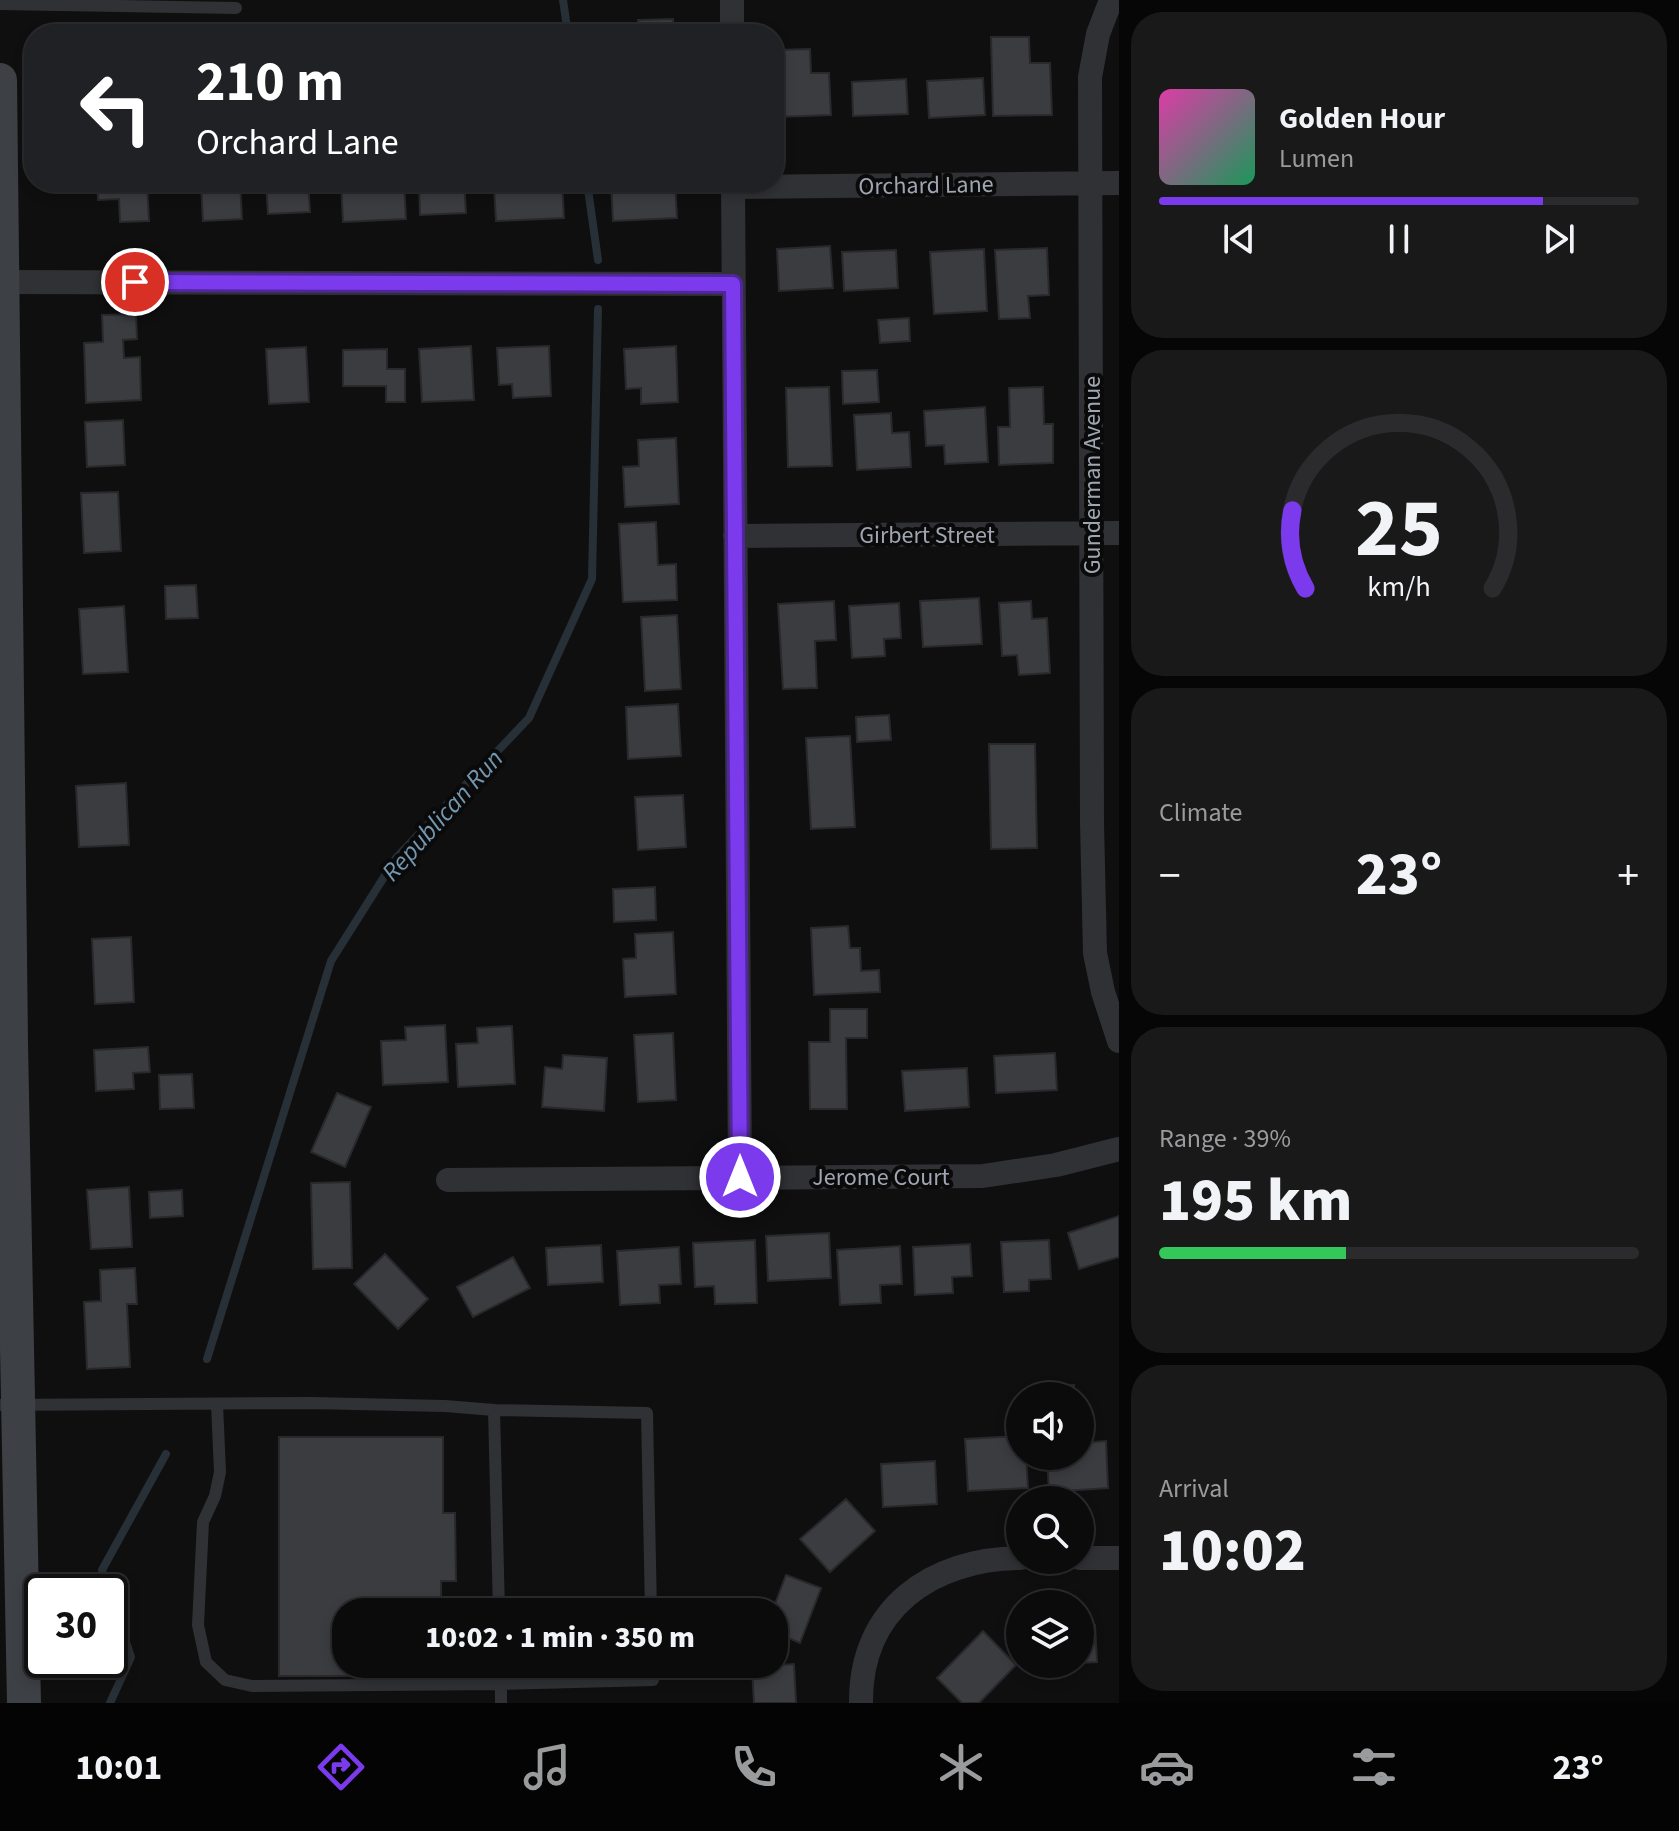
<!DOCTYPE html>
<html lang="en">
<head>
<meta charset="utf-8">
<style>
  :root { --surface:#0b0b0c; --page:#19191a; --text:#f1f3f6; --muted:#9a9b9d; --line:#2b2b2d; --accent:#7c3aed }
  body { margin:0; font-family:"Source Sans 3",sans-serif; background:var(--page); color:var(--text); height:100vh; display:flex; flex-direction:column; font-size:30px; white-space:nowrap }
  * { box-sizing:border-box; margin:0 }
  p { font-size:26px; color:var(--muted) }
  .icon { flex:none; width:44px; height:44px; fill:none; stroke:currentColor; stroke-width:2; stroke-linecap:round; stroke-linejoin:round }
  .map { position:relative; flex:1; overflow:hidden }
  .drawer { display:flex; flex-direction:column; gap:12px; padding:12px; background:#060607; width:560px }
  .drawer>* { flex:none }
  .hud { position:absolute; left:24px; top:24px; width:760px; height:168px; border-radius:32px; box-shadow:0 4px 12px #0003,0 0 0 2px var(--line); background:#202124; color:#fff; overflow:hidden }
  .fabs { position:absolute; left:1006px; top:1382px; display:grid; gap:16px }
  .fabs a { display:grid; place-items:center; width:88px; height:88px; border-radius:50%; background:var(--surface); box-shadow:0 4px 12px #0003,0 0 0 2px var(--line); font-size:40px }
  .speed { position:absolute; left:24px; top:1574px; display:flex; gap:16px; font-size:40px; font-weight:700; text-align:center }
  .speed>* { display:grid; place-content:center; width:104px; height:104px; border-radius:50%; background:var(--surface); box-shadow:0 4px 12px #0003,0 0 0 2px var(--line); line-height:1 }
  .speed .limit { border:4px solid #111; border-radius:12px; background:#fff; color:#111 }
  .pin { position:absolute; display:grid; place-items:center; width:68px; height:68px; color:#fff; margin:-34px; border:4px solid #fff; border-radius:50%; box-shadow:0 2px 8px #0007 }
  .me { position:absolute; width:88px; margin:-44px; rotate:0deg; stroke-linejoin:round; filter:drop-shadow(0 0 6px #0008) }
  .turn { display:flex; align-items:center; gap:28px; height:168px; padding:0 40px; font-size:36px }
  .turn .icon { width:104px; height:104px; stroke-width:2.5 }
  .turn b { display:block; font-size:56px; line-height:68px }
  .big { font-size:60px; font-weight:800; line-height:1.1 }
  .drawer .card { flex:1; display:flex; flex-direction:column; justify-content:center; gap:12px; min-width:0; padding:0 28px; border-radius:32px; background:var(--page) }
  .drawer .dial { align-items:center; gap:0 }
  .dial svg { height:208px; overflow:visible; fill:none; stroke:var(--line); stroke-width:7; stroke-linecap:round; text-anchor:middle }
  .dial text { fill:var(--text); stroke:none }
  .song { display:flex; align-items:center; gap:24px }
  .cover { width:96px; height:96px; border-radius:12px; background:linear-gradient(135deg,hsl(320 70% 55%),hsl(150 70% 35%)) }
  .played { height:8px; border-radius:4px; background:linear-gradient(90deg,var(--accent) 80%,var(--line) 80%) }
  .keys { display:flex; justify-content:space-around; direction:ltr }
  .heat { display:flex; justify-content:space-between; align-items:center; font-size:44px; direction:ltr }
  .charge { height:12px; border-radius:6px; background:linear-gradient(90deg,#34c759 39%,var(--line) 0) }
  .trip { position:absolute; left:332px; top:1598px; width:456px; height:80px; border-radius:32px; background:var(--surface); box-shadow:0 4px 12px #0003,0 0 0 2px var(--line); font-weight:800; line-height:80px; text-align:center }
  .tab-bar { display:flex; height:128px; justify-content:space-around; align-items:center; background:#040405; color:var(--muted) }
  .tab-bar .icon { width:56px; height:56px }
  .tab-bar .current { color:var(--accent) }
  .tab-bar b { font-size:36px; color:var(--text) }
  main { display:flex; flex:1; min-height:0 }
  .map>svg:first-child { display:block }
</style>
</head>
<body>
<main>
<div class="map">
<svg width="1119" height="1703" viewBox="0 0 1119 1703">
  <rect width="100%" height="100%" fill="#0f0f10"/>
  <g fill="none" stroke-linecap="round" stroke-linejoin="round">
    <path stroke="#273036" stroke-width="8" d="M563,0L568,34
      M587,182L598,260
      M207,1359L331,961L396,858L529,718L592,579L598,309
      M109,1592L102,1570L166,1454
      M110,1594L131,1657L110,1703"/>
  </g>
  <path fill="#3b3c40" stroke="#29292c" stroke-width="2" d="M673,19L674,34H639L638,20Z
    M991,37H1029L1030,63H1050L1052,115L993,116Z
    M810,49L811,73H829L831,115L778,117L776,50Z
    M983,78L985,115L929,118L927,81Z
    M906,79L908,114L853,116L852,82Z
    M97,182H147L149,221L120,222L119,199L98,200Z
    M201,182H240L242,219L203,221Z
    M266,182H308L310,212L268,214Z
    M341,182H404L406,219L343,222Z
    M419,182H464L466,213L420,215Z
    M543,182H562L564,218L496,221L494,185Z
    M611,182H675L677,218L613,221Z
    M830,246L833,288L779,291L777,249Z
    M1047,248L1049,295L1028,296L1030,318L999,319L995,250Z
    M984,249L987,311L934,314L930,252Z
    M896,250L898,288L844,291L842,252Z
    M136,314L137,339L123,340L124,358L140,357L141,400L86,403L84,343L103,342L102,315Z
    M909,318L910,341L880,343L878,320Z
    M471,346L474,400L422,402L419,349Z
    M549,346L551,396L513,398L512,384L499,385L497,348Z
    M676,346L678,402L641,404V388L626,389L624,349Z
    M306,347L309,402L269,404L266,349Z
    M387,349V369H405V402H386V386H343V350Z
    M877,370L879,402L843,404L842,371Z
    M829,387L832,466L788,467L786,388Z
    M1043,387L1044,424H1053V463L999,465L998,427H1010L1009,388Z
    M985,407L988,462L945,464L944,445L926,446L924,411Z
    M891,413L892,433L909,432L911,467L857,470L854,415Z
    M123,420L125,465L87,467L85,422Z
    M676,438L679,504L625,507L623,467L639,466L638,440Z
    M118,492L121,551L84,553L81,493Z
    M656,522L658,565L676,564L677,600L623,602L619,524Z
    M196,585L198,618L166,619L165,586Z
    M979,598L982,644L923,647L920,601Z
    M834,601L836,640L815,641L817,688L783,689L778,604Z
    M1031,601L1032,619L1047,618L1050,673L1019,675L1017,655L1002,656L999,603Z
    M899,603L901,638L884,639L885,656L852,658L849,606Z
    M124,606L128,672L83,674L79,609Z
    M677,615L681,689L645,691L641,617Z
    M678,704L681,756L628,759L626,707Z
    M889,715L891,740L857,742L856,717Z
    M850,736L855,827L811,829L806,738Z
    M989,744H1035L1037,848L991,849Z
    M126,783L129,845L79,847L76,786Z
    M683,795L686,847L638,850L635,797Z
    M655,887L656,920L614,922L613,889Z
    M848,926L850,948H860L861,971L879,970L880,992L814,995L811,928Z
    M673,932L676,994L625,997L623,959L636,958L635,934Z
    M131,937L134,1002L95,1004L92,939Z
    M830,1009H867V1038H846L847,1109H810L809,1042H830Z
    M445,1025L448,1082L383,1085L381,1041L406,1040L405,1027Z
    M512,1026L515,1084L458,1087L456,1044L478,1043L477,1028Z
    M673,1033L676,1100L638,1102L634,1035Z
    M148,1047L150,1072L133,1073L134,1089L96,1091L94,1050Z
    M1055,1053L1057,1090L996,1093L994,1056Z
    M563,1055L607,1058L604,1111L542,1107L545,1067L562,1069Z
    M967,1068L969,1107L905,1111L902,1071Z
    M192,1074L194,1108L160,1109L159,1075Z
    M337,1093L371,1107L345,1167L311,1152Z
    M350,1182L352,1268L313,1269L311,1183Z
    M129,1187L132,1247L91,1249L87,1190Z
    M182,1190L183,1216L150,1218L149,1192Z
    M1119,1216V1257L1079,1269L1068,1233Z
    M829,1233L831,1278L768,1281L766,1236Z
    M755,1240L757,1303L715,1304L714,1286L695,1287L693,1243Z
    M1049,1240L1051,1279L1029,1280V1291L1004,1292L1001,1242Z
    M970,1244L972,1276L952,1277L953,1293L915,1295L913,1247Z
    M601,1245L603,1282L548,1285L546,1248Z
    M900,1246L902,1284L880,1285L881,1303L840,1305L837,1250Z
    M679,1247L681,1284L659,1285L660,1303L620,1305L617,1251Z
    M385,1254L428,1299L398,1329L354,1284Z
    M513,1257L530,1288L473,1317L457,1287Z
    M135,1268L137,1304H127L130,1367L87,1369L84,1302L101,1301L100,1270Z
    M1074,1385V1396H1041L1040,1386Z
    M1020,1436V1456H1026L1028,1488L968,1491L965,1439Z
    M279,1437H443V1513H455L456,1581H441V1603H430V1612H346V1664H430V1676H279Z
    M1106,1441L1108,1488L1049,1492L1047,1456H1080V1443Z
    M935,1461L937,1504L883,1507L881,1464Z
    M846,1499L875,1531L830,1572L800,1539Z
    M786,1575L821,1588L800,1643L774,1632V1612H772Z
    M1080,1625H1095L1097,1662L1080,1663Z
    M983,1631L1016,1665L979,1703H962L937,1678Z
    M794,1664L796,1703H754L752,1667Z"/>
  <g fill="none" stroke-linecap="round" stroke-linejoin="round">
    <path stroke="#303135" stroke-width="12" d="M0,4L236,8
      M217,1404L220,1472L215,1496L203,1522L198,1625L206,1662L225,1680L252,1686L501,1684L653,1680V1664
      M0,1405L312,1403L445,1406L494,1410L499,1612
      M494,1410L647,1413L651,1612
      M501,1664V1703"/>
    <path stroke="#303135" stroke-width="24" d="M732,0V34
      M1111,0L1098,34L1090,77L1092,823L1095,953L1103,992L1119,1041
      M733,182L740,1177
      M733,187L1119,183
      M2,282L733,284
      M735,536L1119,533
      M448,1180L983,1176L1056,1165L1119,1149
      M1080,1558H1119
      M861,1703C860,1608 932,1559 1020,1558"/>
    <path stroke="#3d4045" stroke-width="34" d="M0,80L11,1044L24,1703"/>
  </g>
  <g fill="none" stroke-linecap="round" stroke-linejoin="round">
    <g stroke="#51269a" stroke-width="20">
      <path id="route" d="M135,282L733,284L740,1177"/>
    </g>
    <use href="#route" stroke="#7c3aed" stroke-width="14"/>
  </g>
  <g text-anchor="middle" stroke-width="8" stroke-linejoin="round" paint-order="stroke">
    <g font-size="24" fill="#9fa6b2" stroke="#0a0a0b">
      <text transform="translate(926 185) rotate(-1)" y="8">Orchard Lane</text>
      <text transform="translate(1092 475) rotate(-90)" y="8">Gunderman Avenue</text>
      <text x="927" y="543">Girbert Street</text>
      <text x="881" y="1185">Jerome Court</text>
    </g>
    <g font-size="26" font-style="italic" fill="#7397b0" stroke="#0a0a0b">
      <text transform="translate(442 815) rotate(-48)" y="9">Republican Run</text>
    </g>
  </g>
</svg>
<div class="fabs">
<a><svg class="icon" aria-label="sound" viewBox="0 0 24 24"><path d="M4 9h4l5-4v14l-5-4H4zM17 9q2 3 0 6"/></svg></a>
<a><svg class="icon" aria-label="search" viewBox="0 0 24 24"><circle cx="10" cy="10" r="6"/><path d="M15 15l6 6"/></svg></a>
<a><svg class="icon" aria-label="layers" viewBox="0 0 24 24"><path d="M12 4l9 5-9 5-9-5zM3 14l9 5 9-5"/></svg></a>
</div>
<div class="speed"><div class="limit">30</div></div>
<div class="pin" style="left:135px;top:282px;background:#d93025"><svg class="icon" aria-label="arrive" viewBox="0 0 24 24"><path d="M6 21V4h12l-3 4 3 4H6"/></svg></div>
<svg class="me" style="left:740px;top:1177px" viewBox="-20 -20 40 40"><circle r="17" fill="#7c3aed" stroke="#fff" stroke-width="3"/><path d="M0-11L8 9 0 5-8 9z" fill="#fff"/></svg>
<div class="trip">10:02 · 1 min · 350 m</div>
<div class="hud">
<div class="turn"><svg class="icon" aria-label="left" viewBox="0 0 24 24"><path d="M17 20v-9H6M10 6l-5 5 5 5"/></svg><div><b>210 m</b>Orchard Lane</div></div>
</div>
</div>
<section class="drawer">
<div class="card">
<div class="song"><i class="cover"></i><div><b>Golden Hour</b><p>Lumen</p></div></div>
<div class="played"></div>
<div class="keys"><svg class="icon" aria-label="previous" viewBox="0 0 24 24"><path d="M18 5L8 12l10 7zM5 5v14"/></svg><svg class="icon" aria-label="pause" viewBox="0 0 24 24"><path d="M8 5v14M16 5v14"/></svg><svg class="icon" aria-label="next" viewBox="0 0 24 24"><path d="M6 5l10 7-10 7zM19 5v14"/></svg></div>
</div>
<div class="card dial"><svg viewBox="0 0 100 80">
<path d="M14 69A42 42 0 1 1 86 69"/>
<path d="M14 69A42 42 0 0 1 9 39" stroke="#7c3aed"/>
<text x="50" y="56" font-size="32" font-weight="700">25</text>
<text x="50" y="72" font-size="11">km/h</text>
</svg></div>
<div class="card"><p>Climate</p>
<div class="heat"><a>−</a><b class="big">23°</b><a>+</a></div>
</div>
<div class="card"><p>Range · 39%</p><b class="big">195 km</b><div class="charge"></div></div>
<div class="card"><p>Arrival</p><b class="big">10:02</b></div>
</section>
</main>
<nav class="tab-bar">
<b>10:01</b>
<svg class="icon current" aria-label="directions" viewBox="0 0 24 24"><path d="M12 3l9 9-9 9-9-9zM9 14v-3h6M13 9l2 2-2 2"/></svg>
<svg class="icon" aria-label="music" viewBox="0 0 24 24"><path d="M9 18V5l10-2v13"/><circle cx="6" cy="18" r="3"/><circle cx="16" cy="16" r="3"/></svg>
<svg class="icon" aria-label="phone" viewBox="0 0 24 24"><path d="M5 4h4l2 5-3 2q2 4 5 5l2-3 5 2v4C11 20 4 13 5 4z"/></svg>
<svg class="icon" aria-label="climate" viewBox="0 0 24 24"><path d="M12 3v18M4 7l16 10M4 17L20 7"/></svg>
<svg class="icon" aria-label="car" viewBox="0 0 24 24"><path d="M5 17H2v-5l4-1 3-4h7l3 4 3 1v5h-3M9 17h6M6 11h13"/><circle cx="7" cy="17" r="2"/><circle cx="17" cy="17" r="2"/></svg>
<svg class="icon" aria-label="filters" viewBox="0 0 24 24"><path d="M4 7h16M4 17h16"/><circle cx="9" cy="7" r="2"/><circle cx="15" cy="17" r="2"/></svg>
<b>23°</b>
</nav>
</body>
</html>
